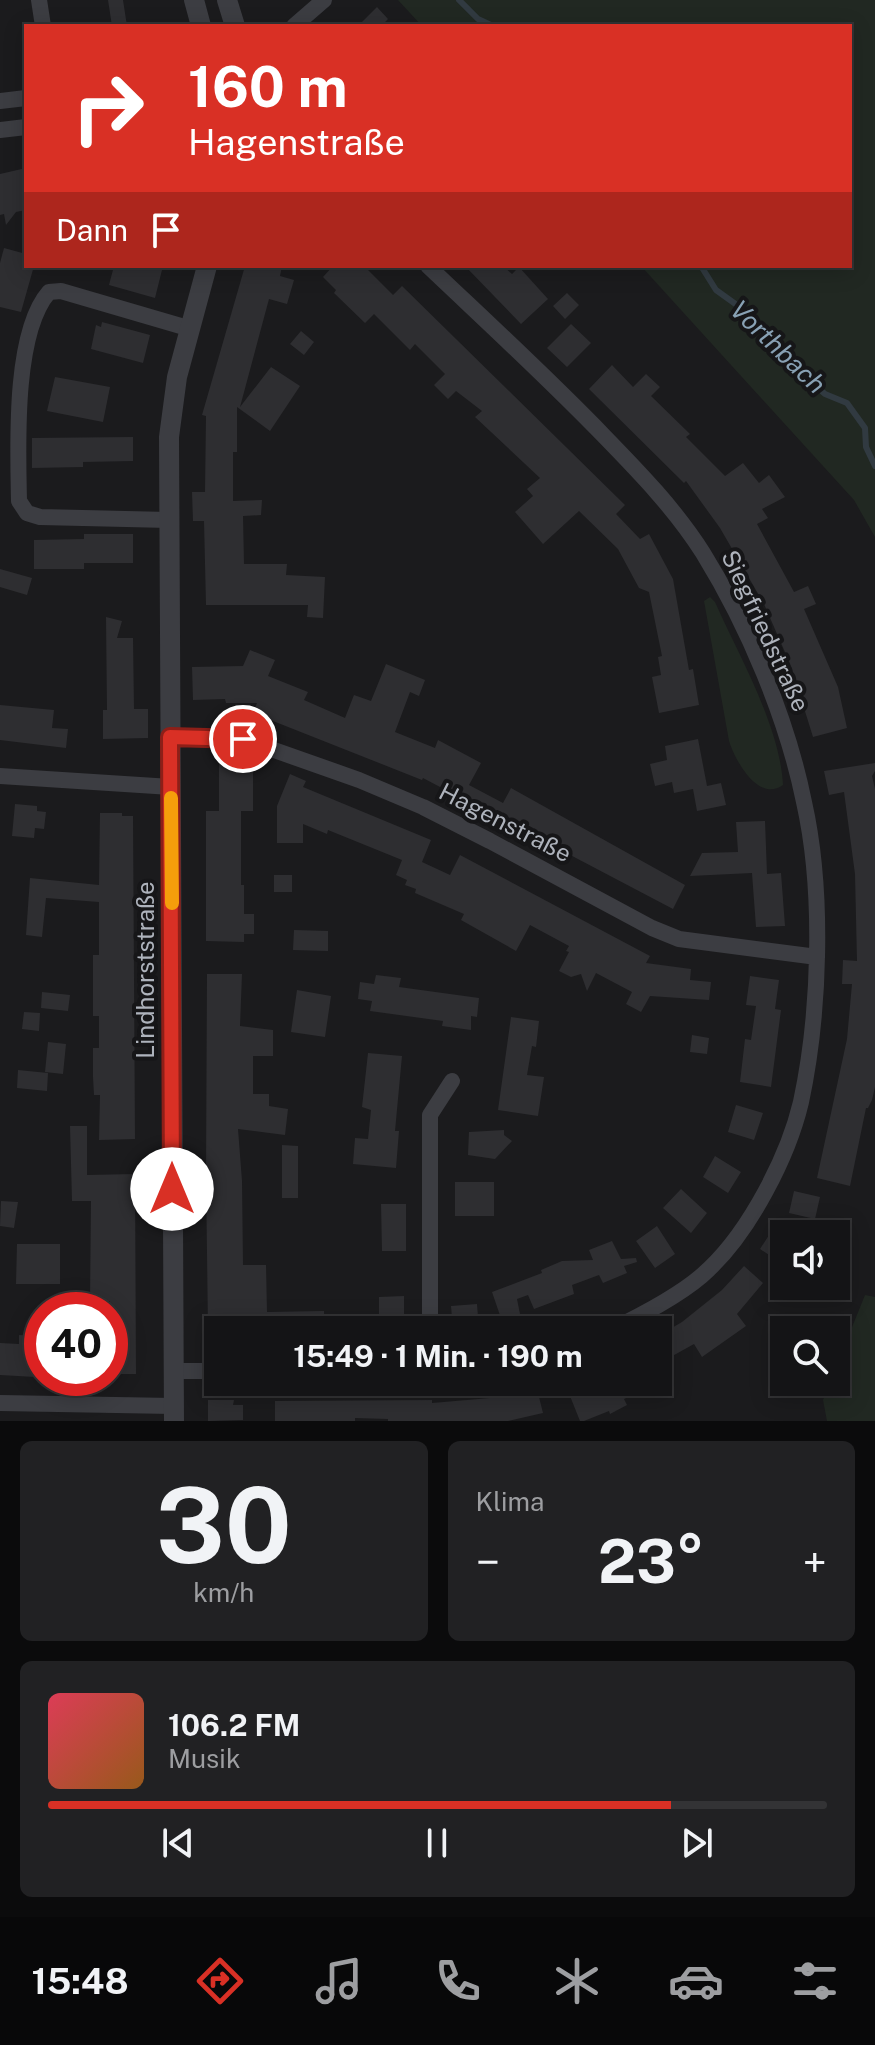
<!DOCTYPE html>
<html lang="de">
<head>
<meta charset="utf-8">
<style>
  :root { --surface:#141416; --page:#212123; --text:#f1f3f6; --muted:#9d9ea1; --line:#333335; --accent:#d93025 }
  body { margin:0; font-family:"Public Sans",sans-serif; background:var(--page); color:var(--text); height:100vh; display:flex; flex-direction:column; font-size:30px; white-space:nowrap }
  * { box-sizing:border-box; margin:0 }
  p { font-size:26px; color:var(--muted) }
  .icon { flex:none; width:44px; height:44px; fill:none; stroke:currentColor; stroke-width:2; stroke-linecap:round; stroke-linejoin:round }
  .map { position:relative; height:1421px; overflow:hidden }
  .drawer { display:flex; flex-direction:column; gap:20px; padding:20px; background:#0b0b0c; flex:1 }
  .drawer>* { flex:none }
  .hud { position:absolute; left:24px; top:24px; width:828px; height:244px; border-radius:0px; box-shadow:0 4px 20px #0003,0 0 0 2px var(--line); background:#d93025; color:#fff; overflow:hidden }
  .controls { position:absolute; left:770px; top:1220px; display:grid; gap:16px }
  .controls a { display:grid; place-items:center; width:80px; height:80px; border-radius:0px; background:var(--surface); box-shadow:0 4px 20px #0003,0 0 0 2px var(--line); font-size:40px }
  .speed { position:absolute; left:24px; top:1292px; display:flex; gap:16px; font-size:40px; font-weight:700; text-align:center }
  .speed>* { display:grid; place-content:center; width:104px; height:104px; border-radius:50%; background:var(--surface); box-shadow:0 4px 20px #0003,0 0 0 2px var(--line); line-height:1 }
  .speed .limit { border:12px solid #d22; background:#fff; color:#111 }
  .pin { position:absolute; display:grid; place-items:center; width:68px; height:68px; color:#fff; margin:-34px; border:4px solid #fff; border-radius:50%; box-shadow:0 2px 8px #0007 }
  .me { position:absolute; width:88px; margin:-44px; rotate:0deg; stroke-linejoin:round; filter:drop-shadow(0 0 6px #0008) }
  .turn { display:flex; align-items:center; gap:28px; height:168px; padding:0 32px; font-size:36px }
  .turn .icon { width:104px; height:104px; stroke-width:2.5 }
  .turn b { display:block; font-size:56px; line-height:68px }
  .then { display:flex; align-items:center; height:76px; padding:0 32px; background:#0003; gap:16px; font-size:30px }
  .big { font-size:60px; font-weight:700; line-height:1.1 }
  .drawer .tile { flex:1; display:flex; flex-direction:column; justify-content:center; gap:12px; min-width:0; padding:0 28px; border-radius:12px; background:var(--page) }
  .drawer .dial { align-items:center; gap:0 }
  .dial b { font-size:104px; line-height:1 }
  .song { display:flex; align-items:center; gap:24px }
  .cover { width:96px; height:96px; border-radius:12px; background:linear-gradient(135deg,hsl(350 70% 55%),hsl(30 70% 35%)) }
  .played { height:8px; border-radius:4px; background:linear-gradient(90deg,var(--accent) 80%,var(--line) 80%) }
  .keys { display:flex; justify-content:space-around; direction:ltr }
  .heat { display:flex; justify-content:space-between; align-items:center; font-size:44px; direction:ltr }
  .drawer .tiles { flex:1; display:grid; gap:20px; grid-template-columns:1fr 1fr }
  .tile:last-child { grid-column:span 2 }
  .trip { position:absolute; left:204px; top:1316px; width:468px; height:80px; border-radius:0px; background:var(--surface); box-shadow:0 4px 20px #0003,0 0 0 2px var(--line); font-weight:700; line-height:80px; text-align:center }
  .tab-bar { display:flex; height:128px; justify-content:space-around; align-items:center; background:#080809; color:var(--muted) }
  .tab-bar .icon { width:56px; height:56px }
  .tab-bar .active { color:var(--accent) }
  .tab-bar b { font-size:36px; color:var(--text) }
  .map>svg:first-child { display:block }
</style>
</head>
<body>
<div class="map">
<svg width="875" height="1421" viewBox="0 0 875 1421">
  <rect width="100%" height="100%" fill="#1b1b1d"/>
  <path fill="#212822" d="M398,0H875V537L854,500L641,266H850V26H422Z
    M710,597L715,602C739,656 780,726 783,785C758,803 735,760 729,741L704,601Z
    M865,1295L875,1297V1421H827L823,1400L830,1382H836V1367Z"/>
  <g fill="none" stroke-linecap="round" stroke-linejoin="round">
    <path stroke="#313a41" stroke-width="6" d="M459,0L478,19L493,26
      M701,266L716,290L748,313L799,371L825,394L847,403L865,428L866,447L875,466"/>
  </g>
  <path fill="#2e2e31" d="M108,0H123L127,26H112Z
    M377,7L388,19L381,26H358Z
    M26,168V210L16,212L6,225L4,214L0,215V174Z
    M4,248L26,254V266H34L21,312L0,307V263Z
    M114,266H163L155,298L109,285Z
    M245,266H282L280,276L294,280L287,304L269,299L240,407L271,367L300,386L270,431L237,407V452H233V501L262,500L261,515L243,516L244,564H287L286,575L325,577L323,618L307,617L308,605H206L204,521H193L192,492H205L206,416L202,415Z
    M333,266H364L393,295L402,286L625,505L616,514L640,539L649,534L673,579L689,670L693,669L699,705L659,713L652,677L661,675L658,657L662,656L649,592L639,588L618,549L579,511L543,544L515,512L533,496L527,489L540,478L475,417L482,411L456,391L448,399L434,385L445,374L415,344L410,350L374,314L365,323L334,293L336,290L323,277Z
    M465,266H503L512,274L519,267L548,299L521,324Z
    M567,293L579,305L565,319L553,306Z
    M102,322L150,335L143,363L91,349L96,325L101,327Z
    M571,324L591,343L567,367L547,348Z
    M301,331L314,342L304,355L290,344Z
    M612,365L633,387L646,374L660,387L651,396L690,434L686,437L725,476L743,463L759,483L769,475L785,497L762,509L768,518L757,524L794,592L808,586L816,604L804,609L838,687L847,728L813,737L791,666L764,604L720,528L686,481L684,483L589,389Z
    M55,377L110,387L103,422L47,411Z
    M133,437V461L83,462V467L32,468V438Z
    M84,534H133V563H84V569H34V540L84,539Z
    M0,569L32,578L27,595L0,587Z
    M106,617L122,621L117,638H133L134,709H148V738L103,739V710H107Z
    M250,650L275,660L268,676L308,692L304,700L345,718L354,695L371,701L386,664L425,680L419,696L410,692L395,732L435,748L438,740L481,763L469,785L503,803L511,788L685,885L673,909L496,816L491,827L472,817L478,807L423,778L422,780L253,713L257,703H226L225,699L193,700L192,667L243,666Z
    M0,705L54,710L52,728L68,729L66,748L0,740Z
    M698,739L707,786L721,783L726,805L697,811L693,789L674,793L672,782L655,786L650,764L667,760L665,746Z
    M875,763V771L872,776L875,789V1087L872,1100L868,1108H866L850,1186L817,1178L847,1039L852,984H842L843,960L857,961L855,874L844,792L829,795L824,771Z
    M219,764H240L241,769H253V811H241V885H244V914H254V934H244V942L206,941V811H219Z
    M290,774L306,781L303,787L431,840L422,862L450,875L460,855L650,956L646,963L691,969L690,980L711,982L709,1000L650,996L641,1012L626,1004L632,992L596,973L587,991L581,974L571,977L559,971L569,952L566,951L569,946L530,925L516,951L461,920L464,914L415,893L416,889L405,885L407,880L396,875L402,860L328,830L327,834L303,824V843H277V806Z
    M15,804L37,806V811L46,812L44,829L35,828L34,838L12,836Z
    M100,813H122V816H133L135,1139L99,1140L100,1095H94L93,1077V1048H99V1016H93V955H99V902L46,898L42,937L26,935L30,878L99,885Z
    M765,821L767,874L781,873L785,926L756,927L752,873L690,876L702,853L738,852L736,822Z
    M274,875H292V892H274Z
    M294,930L328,931V951L293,950Z
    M207,974H242L240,1026L273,1030V1056H253V1094H269V1106L288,1109L285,1135L238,1129L242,1181L243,1265H266L267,1312L324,1311V1330H208L206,1176Z
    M376,975L401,978L399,987L479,998L477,1017L471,1016V1030L442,1026L443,1021L370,1011L372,1001L358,999L360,982L374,984Z
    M750,976L779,980L775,1009L781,1010L771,1087L740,1082L745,1039L751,1040L756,1006L746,1005Z
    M297,990L331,996L325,1037L291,1032Z
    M42,992L70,995L68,1011L41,1008Z
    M24,1012L40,1013L39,1031L22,1029Z
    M511,1017L539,1021L536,1047L532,1046L527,1075L544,1077L538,1116L498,1110Z
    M692,1035L709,1038L707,1054L690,1052Z
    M48,1042L66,1044L63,1074L45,1072Z
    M368,1053L402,1056L395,1131H399L396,1168L353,1164L355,1138L368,1139L371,1110L362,1107Z
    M18,1070L48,1073L47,1091L17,1088Z
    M736,1105L763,1113L754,1140L728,1132Z
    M70,1126H87V1175L135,1174L136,1374H110V1301H90L91,1201H72Z
    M504,1130V1135L512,1141L495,1159L468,1155L469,1132Z
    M282,1145L298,1146V1198H282Z
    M715,1156L741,1172L728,1193L703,1177Z
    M455,1182H494V1216H455Z
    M681,1189L707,1213L691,1233L663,1208Z
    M794,1191L820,1197L815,1219L789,1213Z
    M1,1201L18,1202L14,1228L0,1226Z
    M381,1204H406V1251H382Z
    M657,1226L675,1254L655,1268L636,1241Z
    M773,1229L784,1237V1265L760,1249Z
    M612,1241L621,1259L636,1258L637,1262L624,1266L627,1273L603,1283L599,1275L572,1285L574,1294L534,1309L528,1295L517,1299L522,1324L505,1330L492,1292L542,1273L541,1270L562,1261L593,1260L589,1250Z
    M17,1244H60V1284H16Z
    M744,1266L763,1283L737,1314L746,1326L702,1357L694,1344L658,1364V1336L682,1322L722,1290Z
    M404,1296V1328H379V1297Z
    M477,1304L479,1330H453L451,1306Z
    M19,1335L37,1336L35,1377L0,1375V1343L19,1344Z
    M575,1382H660L624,1399L627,1405L610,1414L609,1411L584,1421H580L566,1386Z
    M531,1389H537L543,1413L508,1421H388V1419L355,1418V1421H275V1401L432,1400V1403L490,1398Z
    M208,1400H234L233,1405H243V1420L208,1421Z"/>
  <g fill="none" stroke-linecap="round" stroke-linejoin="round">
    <path stroke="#3c3d42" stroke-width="16" d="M39,0L43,26
      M294,26L324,0
      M0,101L26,98
      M0,130L26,127
      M428,266C487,322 547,377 604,436C640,473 675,509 703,553C748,626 787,718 804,802C824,891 820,1013 801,1102C788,1157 750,1230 709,1269C685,1293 642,1315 611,1330
      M169,520L40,517L27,513L19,501C18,448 13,333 49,292L61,291L191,329
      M170,737L243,739L359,780L423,807L490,841L652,928L679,939L817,957
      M0,776L171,787
      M430,1330V1115L452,1081
      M173,1371H218
      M0,1403L173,1406"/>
    <path stroke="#3c3d42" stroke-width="20" d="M194,0L201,26
      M227,0L235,26
      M174,1421L169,437L177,377L207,266"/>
  </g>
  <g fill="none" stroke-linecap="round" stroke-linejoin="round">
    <g stroke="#8d1f18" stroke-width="20">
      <path id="route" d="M172,1189L170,737L243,739"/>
    </g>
    <use href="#route" stroke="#d93025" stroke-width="14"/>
    <path stroke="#f59e0b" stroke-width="14" d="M171,798L172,903"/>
  </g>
  <g text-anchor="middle" stroke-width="8" stroke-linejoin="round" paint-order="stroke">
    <g font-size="24" fill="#aeb3bc" stroke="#161618">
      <text transform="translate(765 631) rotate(65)" y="8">Siegfriedstraße</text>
      <text transform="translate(505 823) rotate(27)" y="8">Hagenstraße</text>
      <text transform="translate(146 970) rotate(-90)" y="8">Lindhorststraße</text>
    </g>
    <g font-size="26" font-style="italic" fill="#88a1b4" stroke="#161618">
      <text transform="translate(778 347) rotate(44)" y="9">Vorthbach</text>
    </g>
  </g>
</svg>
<div class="controls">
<a><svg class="icon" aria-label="sound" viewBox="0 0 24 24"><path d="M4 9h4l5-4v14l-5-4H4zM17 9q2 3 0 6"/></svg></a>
<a><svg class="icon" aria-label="search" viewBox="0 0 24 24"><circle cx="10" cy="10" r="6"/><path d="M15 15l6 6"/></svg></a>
</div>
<div class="speed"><div class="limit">40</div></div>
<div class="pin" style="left:243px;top:739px;background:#d93025"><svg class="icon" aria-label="arrive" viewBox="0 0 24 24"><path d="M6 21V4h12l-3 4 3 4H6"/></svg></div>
<svg class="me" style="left:172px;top:1189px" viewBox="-20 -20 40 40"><circle r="19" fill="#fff"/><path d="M0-13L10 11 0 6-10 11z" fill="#d93025"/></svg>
<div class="trip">15:49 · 1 Min. · 190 m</div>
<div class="hud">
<div class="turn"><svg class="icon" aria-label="right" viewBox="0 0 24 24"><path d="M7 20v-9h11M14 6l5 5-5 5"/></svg><div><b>160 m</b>Hagenstraße</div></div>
<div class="then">Dann<svg class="icon" aria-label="arrive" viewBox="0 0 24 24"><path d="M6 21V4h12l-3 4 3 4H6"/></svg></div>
</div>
</div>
<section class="drawer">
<div class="tiles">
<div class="tile dial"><b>30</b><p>km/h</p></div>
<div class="tile"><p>Klima</p>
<div class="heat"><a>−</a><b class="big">23°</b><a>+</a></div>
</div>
<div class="tile">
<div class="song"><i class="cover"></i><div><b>106.2 FM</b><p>Musik</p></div></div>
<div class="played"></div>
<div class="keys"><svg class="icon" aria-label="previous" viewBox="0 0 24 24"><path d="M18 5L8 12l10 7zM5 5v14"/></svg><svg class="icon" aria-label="pause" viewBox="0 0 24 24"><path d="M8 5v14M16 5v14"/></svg><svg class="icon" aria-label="next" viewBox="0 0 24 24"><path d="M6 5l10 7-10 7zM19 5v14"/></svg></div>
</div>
</div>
</section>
<nav class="tab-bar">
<b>15:48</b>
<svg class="icon active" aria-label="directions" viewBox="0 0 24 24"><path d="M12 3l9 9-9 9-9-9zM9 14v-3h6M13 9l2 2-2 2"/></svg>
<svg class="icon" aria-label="music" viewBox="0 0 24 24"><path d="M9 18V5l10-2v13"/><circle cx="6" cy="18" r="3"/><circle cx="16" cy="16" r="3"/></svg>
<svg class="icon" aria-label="phone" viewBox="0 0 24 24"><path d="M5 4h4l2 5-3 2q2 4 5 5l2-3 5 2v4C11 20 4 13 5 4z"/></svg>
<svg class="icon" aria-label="climate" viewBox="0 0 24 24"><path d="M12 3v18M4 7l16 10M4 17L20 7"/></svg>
<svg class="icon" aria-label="car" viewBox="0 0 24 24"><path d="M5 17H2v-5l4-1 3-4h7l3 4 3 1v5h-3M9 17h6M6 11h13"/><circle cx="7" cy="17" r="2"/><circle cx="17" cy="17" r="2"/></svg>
<svg class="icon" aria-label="filters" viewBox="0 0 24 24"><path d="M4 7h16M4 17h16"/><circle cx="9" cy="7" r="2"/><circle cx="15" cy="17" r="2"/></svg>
</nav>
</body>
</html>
